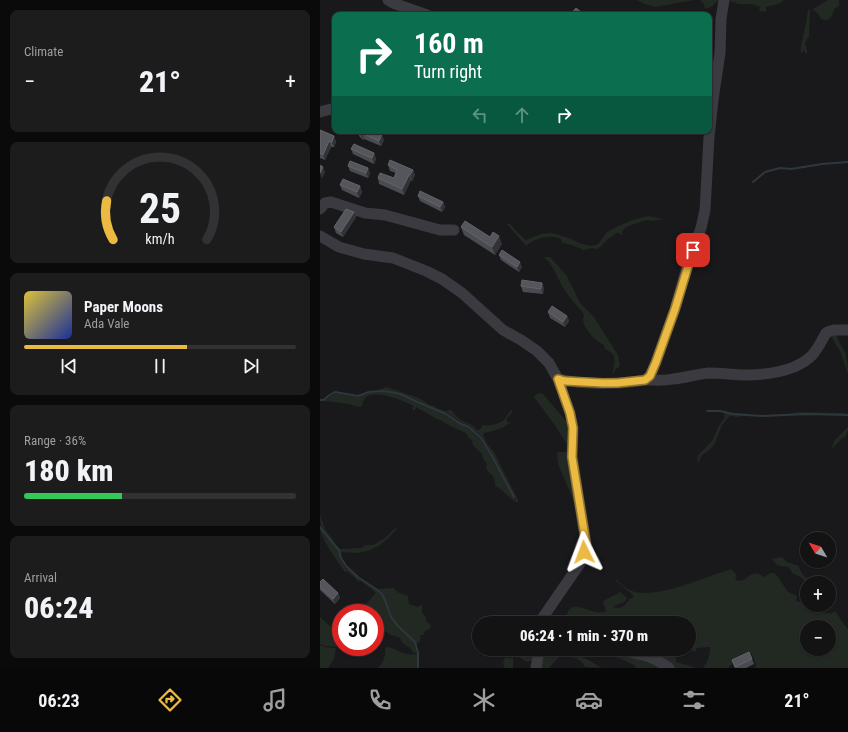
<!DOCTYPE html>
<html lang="en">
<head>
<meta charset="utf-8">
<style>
  :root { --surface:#131314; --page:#1c1c1d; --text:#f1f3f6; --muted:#9d9ea0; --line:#323234; --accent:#eaba42 }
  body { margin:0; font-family:"Roboto Condensed",sans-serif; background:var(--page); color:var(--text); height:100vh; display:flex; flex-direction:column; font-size:15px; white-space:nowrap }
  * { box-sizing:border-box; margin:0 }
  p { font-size:13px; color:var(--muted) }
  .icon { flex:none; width:22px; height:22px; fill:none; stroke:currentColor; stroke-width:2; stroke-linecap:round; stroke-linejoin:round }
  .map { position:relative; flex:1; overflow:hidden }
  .panel { display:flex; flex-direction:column; gap:10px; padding:10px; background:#0a0a0b; width:320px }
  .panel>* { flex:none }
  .guide { position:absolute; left:12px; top:12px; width:380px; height:122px; border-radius:8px; box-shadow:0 1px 3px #0004,0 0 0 1px var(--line); background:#0b6e4f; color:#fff; overflow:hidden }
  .needle { width:26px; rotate:309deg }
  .controls { position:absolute; left:480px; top:532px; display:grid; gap:8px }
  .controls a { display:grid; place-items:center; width:36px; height:36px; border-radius:50%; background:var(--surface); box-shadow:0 1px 3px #0004,0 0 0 1px var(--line); font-size:20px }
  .speed { position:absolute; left:12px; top:604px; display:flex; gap:8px; font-size:20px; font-weight:700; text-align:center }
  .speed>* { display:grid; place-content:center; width:52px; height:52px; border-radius:50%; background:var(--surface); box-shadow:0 1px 3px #0004,0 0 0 1px var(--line); line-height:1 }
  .speed .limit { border:6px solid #d22; background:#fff; color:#111 }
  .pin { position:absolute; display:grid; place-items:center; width:34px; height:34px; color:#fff; margin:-17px; border-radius:8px; box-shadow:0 2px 6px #0006 }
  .me { position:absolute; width:44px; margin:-22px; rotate:357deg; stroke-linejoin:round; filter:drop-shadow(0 0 3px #0008) }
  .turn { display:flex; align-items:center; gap:14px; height:84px; padding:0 16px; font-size:18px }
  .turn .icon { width:52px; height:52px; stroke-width:2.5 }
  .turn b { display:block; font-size:28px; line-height:34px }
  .lanes { display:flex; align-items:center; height:38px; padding:0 16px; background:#0003; justify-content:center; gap:20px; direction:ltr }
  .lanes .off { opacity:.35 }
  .big { font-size:30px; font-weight:800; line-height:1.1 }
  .panel .tile { flex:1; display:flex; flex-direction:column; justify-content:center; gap:6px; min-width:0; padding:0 14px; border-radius:8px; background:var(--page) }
  .panel .dial { align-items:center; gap:0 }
  .dial svg { height:104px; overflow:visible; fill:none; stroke:var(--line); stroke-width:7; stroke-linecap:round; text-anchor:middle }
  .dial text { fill:var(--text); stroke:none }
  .song { display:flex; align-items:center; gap:12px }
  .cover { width:48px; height:48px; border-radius:6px; background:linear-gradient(135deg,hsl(50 70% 55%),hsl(230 70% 35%)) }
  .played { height:4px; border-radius:2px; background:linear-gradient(90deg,var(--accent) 60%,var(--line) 60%) }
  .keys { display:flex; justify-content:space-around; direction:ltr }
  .heat { display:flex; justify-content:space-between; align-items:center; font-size:22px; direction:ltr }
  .charge { height:6px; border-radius:3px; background:linear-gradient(90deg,#34c759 36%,var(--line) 0) }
  .trip { position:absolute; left:152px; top:616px; width:224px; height:40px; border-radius:20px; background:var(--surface); box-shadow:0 1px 3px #0004,0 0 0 1px var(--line); font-weight:800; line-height:40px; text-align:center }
  .dock { display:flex; height:64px; justify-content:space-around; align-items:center; background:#080808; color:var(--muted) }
  .dock .icon { width:28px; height:28px }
  .dock .current { color:var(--accent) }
  .dock b { font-size:18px; color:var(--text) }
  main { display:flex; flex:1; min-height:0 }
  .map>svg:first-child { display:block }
</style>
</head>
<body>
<main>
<section class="panel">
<div class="tile"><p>Climate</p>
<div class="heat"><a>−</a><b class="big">21°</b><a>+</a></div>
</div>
<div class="tile dial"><svg viewBox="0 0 100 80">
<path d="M14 69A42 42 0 1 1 86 69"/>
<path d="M14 69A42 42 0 0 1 9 39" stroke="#eaba42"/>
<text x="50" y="56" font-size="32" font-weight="700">25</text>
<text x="50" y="72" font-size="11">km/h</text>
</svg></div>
<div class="tile">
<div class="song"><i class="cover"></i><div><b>Paper Moons</b><p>Ada Vale</p></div></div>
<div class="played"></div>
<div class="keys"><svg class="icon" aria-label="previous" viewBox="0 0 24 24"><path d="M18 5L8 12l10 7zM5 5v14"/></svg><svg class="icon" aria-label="pause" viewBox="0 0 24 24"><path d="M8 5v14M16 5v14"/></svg><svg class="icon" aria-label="next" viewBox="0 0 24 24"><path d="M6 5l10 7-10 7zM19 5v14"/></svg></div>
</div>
<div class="tile"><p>Range · 36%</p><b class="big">180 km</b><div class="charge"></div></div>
<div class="tile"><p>Arrival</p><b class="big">06:24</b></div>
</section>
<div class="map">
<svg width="528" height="668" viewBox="0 0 528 668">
  <rect width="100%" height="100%" fill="#19191b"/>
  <path fill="#212922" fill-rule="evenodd" d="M317,0H375L335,7L324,4Z
    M380,0H399L391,7L385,9L384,4Z
    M406,0H464C459,5 453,5 446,7V12L439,11L440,7C433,3 427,5 419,4C414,3 411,1 406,0Z
    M508,0H519V6L514,9C512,17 511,22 501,19L499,15L493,9Z
    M488,10H490L489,37L487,39L485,43L487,50V55L484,51L481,53C480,47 482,43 483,37C485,28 487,19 488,10Z
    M328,216L343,219L332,221L326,220L306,227L302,231V236L299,233H296L293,236L288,239L280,247L277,249L272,248L264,250L252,245L242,243L241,239C229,234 215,238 206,246L187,224H190L197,232L206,240L221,234L231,233L236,234L251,239L259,243L271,246L276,245L279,243L286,233L290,230L312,220Z
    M224,257H230L247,276L260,303L274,317L298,355L299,361L300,366L296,369L292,376C293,365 300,355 285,349L284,345C276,341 264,330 263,320C263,319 264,314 264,314C256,305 248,296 242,286C236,274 234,267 224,257Z
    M517,332C516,340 522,346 525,352C526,353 526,357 526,358C528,364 528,368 528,374L520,351L511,336Z
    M66,387L99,398L110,405L114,406L116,408L125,411L131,410L133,412L135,415L141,420L154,426L157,430H159L163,425C171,426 180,424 185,419C187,416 188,413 191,410L192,411V413C189,415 186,418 187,422L190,423C183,429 173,431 164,433L163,435L168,445L174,452L195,494L198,499V503C189,499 184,490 175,486C175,483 175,481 174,478C171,471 164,473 167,463L164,460L161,453L153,445L152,440L148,437L146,433L130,426L122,421L115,418L96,407L95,410H93V406L90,404C80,400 59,391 48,396C44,398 43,402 42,406L38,407L29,404L5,401L9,397L15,393L38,397L50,393L62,392L70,393L79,395L96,403L126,415L134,420L149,428L160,439L171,456L193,497L196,500L186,480L162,437L150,426L142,423L127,413L97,402L80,394L71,391L59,390Z
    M220,393L223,394L252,428L248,446L234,424L214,397L216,394Z
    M404,411L408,414L425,415L419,417L410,416L408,418L402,425L394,445L388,451L382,455L378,464L377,458L380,453L392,441L395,435L398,427L405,417Z
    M479,412L522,413L528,414V415L487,413L459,415Z
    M528,427V430L525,437L522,438L511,450L515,440Z
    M238,452H251L262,546L254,502L238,464L237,455Z
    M0,515L6,531L12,538L14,543C4,532 0,530 0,515Z
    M78,527C66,542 56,551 36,553C31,553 26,552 20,552V549L41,548L46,545H53L65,538L74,529Z
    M0,528L6,537L19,550L21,559L25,567L38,578L56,590L61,594L65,600L70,617L78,626L94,642L97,652L93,653C91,647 86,646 82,642C78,637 83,640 78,637C75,636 74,636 71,635C66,633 61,626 58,621H55V613H40L41,605L43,607L56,593L40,580L39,582L27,571L25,572C19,563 0,538 0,528Z
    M462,557L467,562L479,566C480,575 489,582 498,583C484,583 483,577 472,573L471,570L468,567L461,566L457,565L452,559Z
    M411,569L416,574L417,576L415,578L416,580C426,584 429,571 438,574C440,574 442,576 444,577L450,573H454L458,577L468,592L477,596L476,601L484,603L487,602V605H495V611L497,613L499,611L511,614L513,612H516L523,623L528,629V668H435L436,665L432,654L409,666V668H383C388,661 390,656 390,647L377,648L375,652L367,649H369V623H282L277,622L276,623H256L246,620C247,616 247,610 251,608C256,604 270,611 276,612C279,613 283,612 286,612L283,602C287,598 294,596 300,592L306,597L307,599L304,602L294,606V607C301,610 306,605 309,599L312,598L314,596L296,581L295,578C299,582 304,587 309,590C330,599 365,585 385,578C393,575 403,572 411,569ZM487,627H509V649H487Z
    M74,588L77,592L88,596L89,604L98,607L102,604V612L106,618V622L110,624L111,626L109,629L105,631L104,635H101L100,642L96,644L95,641C87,634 76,626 71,616C66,604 68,599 57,589Z
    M0,617L21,636V639L16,647L5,646L0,644Z
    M0,645L5,647L16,648L14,659L8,668H0Z
    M66,647C76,648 81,654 88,654C91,655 95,654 98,653V668H58C61,665 65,658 65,654C65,651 65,649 66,647Z
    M184,649H207C202,652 195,656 189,657C180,658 173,653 163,656L165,654Z
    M209,649H214L213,660C207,664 202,659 197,655Z
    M227,649H247L257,655L269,660L281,668L267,667L264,666L263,663L258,659L253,658L244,653L234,662L229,668H217L218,651Z
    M272,649H291L347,668H315L316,666C308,662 300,658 291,655C284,653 278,654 272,649Z
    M301,649H323L328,650L352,652L356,658V662L377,668H351Z
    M185,657L190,658L193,657V668H185L183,664Z"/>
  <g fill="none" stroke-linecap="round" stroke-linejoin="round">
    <path stroke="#2f373e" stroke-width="2" d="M433,182L445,172L460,168L471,169L502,164L528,162
      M0,400H4L8,396L15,392L38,396L49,392L62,391L70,392L80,394L97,402L126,414L141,424L149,427L161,438L172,456L194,497
      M387,411H400L413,414L441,416L487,414L528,415
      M0,527L7,536L19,550L21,558L26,566L39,578L56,589L62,594L65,600L71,617L78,626L95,642L98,653V668"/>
    <path stroke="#3a3a40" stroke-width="11" d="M68,0L73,3L107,15
      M0,112L15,108
      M0,209L5,203L11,202L45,213L65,215L120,230H134
      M0,236L19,247L44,254L73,258L106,271L122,279L142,293L183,330L201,340L217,351L229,363L238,379L250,413L253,428L252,457L266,543L265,552L261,562L219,623
      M238,379C256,383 277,384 296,383C306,383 316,381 326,380C335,380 344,381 353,379C365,378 377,374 389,373C402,373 414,375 426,375C442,375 459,373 474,367C494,358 496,351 506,333L510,331L514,330H528
      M325,380L330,376L336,362L355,309L369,260L381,228L385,210L389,137L393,100L400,53L401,19L404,0
      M216,649L218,656L216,668
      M295,649L327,656L335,659L349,668"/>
  </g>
  <path fill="#4a4b50" d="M0,130L14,136L16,142L14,147H11L5,160L0,158Z
    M37,131L64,140L61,146L44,139L43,140L39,136Z
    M31,149L54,153L56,159L54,164L33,154Z
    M68,165L93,170L95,175L92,181L91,180L84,195L59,184L58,178H74L76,173L70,171Z
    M28,166L48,168L50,173L48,178L30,171Z
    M20,185L40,186L42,192L39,198L22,190Z
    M98,196L123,202L125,207L122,212L100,201Z
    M34,212L36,217L23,237L16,233L14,227Z
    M141,227L170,237L182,244L175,255L144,235Z
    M179,255L202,267L199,272L181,260Z
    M222,283L224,288L223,294L203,292L201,286Z
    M228,312L247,316L249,321L245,327L230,318Z
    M0,582L18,593L20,598L15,604L0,590Z
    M432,659L434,664L426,668H415L412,660Z"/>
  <path fill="#323336" d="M42,133L44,139L43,140L41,134Z
    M62,134L64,140L61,146L59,141Z
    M14,136L16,142L14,147L12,142Z
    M9,141L11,147L5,160L3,155Z
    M54,153L56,159L54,164L52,158Z
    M3,167L5,172L2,179L0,173Z
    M48,168L50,173L48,178L46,173Z
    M93,170L95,175L92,181L90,175Z
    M89,175L91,180L84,195L82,189Z
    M40,186L42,192L39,198L37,192Z
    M123,202L125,207L122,212L120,207Z
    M34,212L36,217L23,237L21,232Z
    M179,236L182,244L175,255L172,247Z
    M200,262L202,267L199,272L197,267Z
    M222,283L224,288L223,294L221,289Z
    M247,316L249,321L245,327L243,322Z
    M18,593L20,598L15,604L13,599Z"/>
  <path fill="#55565b" stroke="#62646a" d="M256,8L261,12L259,15H250Z
    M0,130L14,136L12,142L9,141L3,155L0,153Z
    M37,131H54L62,134L59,141L42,133L41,134Z
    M34,144L54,153L52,158L31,149Z
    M70,160L93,170L90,175H89L82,189L58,178L60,173L74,178L77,170L68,165Z
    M30,161L48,168L46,173L28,166Z
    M0,165L3,167L0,173Z
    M23,179L40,186L37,192L20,185Z
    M100,191L123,202L120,207L98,196Z
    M26,209L34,212L21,232L14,227Z
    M145,221L170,237L173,232L179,236L172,247L141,227Z
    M182,250L200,262L197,267L179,255Z
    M202,280L222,283L221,289L201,286Z
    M232,306L247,316L243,322L228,312Z
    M3,579L18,593L13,599L0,587V582Z
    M429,652L432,659L415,667L412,660Z"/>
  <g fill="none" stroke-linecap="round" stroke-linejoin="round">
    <g stroke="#98792b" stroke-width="10">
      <path id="route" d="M264,552L266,543L252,457L253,428L250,413L238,379L245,381L283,383H297L325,380L330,376L336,362L355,309L373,250"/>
    </g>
    <use href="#route" stroke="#eaba42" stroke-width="7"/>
  </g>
</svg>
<div class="controls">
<a><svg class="needle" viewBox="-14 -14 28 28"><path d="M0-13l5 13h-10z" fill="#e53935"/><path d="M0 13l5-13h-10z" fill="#9d9ea0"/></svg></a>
<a>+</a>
<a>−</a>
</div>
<div class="speed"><div class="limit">30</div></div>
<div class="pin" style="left:373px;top:250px;background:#d93025"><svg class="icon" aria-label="arrive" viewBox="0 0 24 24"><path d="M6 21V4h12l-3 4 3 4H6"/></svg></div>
<svg class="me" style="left:264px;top:552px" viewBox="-20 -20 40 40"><path d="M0-17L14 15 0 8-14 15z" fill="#eaba42" stroke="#fff" stroke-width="4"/></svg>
<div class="trip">06:24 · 1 min · 370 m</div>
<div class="guide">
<div class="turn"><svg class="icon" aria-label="right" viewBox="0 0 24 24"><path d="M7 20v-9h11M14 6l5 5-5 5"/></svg><div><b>160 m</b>Turn right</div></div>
<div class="lanes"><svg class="icon off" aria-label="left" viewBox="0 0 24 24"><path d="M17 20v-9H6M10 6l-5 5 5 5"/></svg><svg class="icon off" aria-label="ahead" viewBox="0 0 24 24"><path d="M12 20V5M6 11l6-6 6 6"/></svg><svg class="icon" aria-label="right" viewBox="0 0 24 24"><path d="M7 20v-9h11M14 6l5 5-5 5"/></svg></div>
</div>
</div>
</main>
<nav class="dock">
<b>06:23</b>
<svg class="icon current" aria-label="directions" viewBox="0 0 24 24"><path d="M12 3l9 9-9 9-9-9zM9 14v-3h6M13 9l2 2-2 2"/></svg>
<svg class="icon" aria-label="music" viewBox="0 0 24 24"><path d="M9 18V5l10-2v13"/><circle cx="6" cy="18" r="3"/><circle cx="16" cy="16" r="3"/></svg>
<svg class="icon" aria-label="phone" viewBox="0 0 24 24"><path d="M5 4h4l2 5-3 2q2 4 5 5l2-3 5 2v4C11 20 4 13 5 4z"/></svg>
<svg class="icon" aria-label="climate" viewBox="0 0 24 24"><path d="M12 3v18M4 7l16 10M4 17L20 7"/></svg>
<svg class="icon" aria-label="car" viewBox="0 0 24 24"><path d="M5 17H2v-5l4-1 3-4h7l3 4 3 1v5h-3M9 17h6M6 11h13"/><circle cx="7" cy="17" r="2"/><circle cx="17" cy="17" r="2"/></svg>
<svg class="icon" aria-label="filters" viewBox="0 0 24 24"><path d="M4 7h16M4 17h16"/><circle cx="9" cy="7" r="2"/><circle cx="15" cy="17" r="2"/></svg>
<b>21°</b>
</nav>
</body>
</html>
